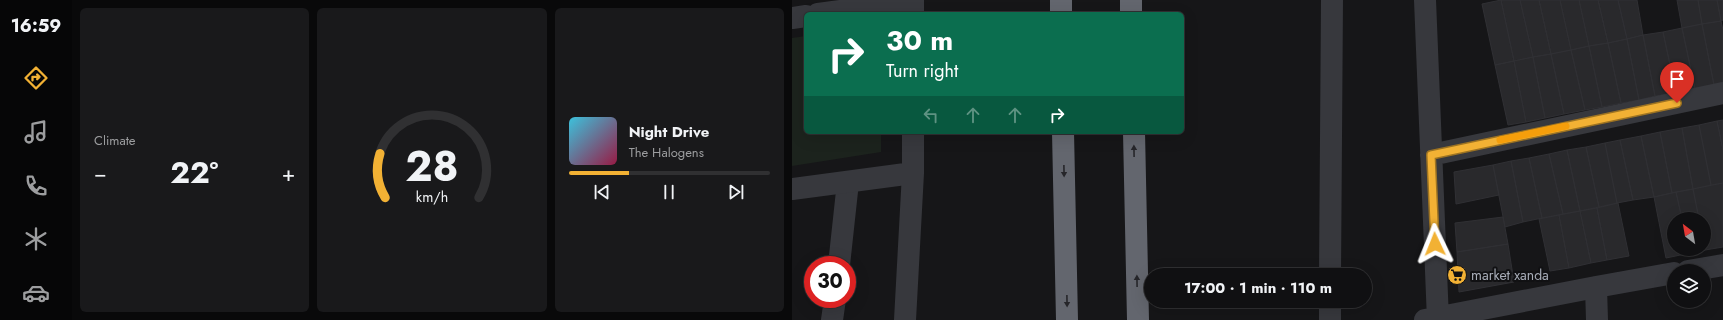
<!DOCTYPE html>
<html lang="en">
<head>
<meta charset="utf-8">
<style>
  :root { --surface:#101012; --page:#19191b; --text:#f1f3f6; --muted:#9c9d9f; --line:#303032; --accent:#f2b134 }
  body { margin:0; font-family:Jost,sans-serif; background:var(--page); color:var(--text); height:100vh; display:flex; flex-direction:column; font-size:15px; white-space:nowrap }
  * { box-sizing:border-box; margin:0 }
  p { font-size:13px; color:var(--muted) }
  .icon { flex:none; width:22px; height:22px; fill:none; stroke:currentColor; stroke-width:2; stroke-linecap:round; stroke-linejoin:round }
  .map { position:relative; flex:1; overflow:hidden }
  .sheet { display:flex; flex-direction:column; gap:8px; padding:8px; background:#09090a; width:720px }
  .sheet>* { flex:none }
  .guide { position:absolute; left:12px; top:12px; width:380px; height:122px; border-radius:6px; box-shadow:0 4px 16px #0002,0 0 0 1px var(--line); background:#0b6e4f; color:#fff; overflow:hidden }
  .needle { width:26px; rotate:329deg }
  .controls { position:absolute; left:875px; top:212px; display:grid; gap:8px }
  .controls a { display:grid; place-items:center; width:44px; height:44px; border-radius:50%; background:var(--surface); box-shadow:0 4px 16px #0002,0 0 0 1px var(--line); font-size:20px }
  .speed { position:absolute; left:12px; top:256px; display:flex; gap:8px; font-size:20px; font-weight:700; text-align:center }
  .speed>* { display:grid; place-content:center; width:52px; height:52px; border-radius:50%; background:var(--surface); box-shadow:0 4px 16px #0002,0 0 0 1px var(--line); line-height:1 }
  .speed .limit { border:6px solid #d22; background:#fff; color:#111 }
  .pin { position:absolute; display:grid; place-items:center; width:34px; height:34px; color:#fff; margin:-41px -17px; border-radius:50% 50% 50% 0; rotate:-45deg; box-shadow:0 0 4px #0007 }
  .pin .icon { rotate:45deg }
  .me { position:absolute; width:44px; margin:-22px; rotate:358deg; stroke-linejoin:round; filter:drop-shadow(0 0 3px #0008) }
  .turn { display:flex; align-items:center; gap:14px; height:84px; padding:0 16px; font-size:18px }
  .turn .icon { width:52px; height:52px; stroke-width:2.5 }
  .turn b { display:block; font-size:28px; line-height:34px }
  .lanes { display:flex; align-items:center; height:38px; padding:0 16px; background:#0003; justify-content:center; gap:20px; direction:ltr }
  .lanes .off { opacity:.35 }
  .big { font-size:30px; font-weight:700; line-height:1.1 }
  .sheet .tile { flex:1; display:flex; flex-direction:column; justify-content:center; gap:6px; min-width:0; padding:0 14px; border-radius:6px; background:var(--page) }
  .sheet .dial { align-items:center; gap:0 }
  .dial svg { height:104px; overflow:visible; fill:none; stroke:var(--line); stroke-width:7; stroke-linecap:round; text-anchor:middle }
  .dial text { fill:var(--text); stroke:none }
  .song { display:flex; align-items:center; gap:12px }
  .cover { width:48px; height:48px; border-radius:6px; background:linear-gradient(135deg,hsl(190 70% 55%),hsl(340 70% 35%)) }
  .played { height:4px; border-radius:2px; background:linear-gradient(90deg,var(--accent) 30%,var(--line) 30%) }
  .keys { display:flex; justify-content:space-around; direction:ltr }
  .heat { display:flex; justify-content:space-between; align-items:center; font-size:22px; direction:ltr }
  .sheet .tiles { flex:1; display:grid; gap:8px; grid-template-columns:repeat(3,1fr) }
  .trip { position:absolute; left:352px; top:268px; width:228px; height:40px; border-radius:20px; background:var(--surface); box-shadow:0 4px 16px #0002,0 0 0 1px var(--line); font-weight:700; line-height:40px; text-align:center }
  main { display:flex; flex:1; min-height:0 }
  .menu { display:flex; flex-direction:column; width:72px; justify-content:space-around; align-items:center; background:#060607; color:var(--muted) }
  .menu .icon { width:28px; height:28px }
  .menu .selected { color:var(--accent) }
  .menu b { font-size:18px; color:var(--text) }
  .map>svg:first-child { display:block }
</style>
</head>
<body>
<main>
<nav class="menu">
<b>16:59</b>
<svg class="icon selected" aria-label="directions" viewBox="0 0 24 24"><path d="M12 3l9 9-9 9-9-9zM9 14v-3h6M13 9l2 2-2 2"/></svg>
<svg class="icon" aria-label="music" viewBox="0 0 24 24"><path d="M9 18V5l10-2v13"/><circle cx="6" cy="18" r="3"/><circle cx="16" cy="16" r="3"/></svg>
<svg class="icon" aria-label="phone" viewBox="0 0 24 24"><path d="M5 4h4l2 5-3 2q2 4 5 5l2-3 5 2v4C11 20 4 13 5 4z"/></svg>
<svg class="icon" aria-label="climate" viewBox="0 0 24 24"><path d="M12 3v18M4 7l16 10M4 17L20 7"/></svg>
<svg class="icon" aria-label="car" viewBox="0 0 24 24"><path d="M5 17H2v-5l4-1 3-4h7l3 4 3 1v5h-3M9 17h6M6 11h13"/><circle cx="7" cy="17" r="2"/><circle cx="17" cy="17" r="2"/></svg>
</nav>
<section class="sheet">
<div class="tiles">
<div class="tile"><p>Climate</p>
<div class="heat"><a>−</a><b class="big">22°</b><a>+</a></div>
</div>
<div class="tile dial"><svg viewBox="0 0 100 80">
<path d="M14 69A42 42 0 1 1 86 69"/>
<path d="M14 69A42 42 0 0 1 10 35" stroke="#f2b134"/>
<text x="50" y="56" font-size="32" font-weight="700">28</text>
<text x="50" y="72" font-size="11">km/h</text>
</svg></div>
<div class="tile">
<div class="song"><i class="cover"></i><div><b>Night Drive</b><p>The Halogens</p></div></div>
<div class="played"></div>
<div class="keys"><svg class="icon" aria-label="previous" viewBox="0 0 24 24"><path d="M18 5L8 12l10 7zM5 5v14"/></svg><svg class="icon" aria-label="pause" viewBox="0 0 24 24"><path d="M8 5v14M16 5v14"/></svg><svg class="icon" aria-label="next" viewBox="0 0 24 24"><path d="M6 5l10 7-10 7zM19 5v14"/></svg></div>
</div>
</div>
</section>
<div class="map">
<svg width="931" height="320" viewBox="0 0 931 320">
  <rect width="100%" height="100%" fill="#161618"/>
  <path fill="#1c231d" d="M14,36V132H89V152L0,166V38Z"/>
  <path fill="#29292c" stroke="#303034" d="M709,0L722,61L703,65L690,4Z
    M709,0H728L741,57L722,61Z
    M728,0H747L759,54L741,57Z
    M747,0H768L779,50L759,54Z
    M768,0H787L797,46L779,50Z
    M787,0H806L816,43L797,46Z
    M806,0H826L835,39L816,43Z
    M826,0H845L851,35L835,39Z
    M885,0H906L910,24L890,28Z
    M906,0H925L929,21L910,24Z
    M925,0H931V20L929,21Z
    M929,21L931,30V84L922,85L910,24Z
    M910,24L922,85L903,89L890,28Z
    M890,28L903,89L884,93L871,32Z
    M871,32L884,93L863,96L851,35Z
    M851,35L863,96L847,100L835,39Z
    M835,39L847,100L829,103L816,43Z
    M816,43L829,103L810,107L797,46Z
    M797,46L810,107L793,110L779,50Z
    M779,50L793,110L772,114L759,54Z
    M759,54L772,114L753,118L741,57Z
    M741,57L753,118L734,122L722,61Z
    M722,61L734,122L716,125L703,65Z
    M931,120V150L925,121Z
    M925,121L931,150V183L919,185L907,125Z
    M907,125L919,185L901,189L890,128Z
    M890,128L901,189L880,193L868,132Z
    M868,132L880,193L862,197L849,136Z
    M849,136L862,197L841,200L828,140Z
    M828,140L841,200L825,203L813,143Z
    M813,143L825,203L807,207L794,147Z
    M794,147L807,207L788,211L775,150Z
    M775,150L788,211L771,214L757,154Z
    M757,154L771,214L750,218L737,158Z
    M737,158L750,218L731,222L719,161Z
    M719,161L731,222L713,227L701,165Z
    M701,165L707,195L664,204L662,172Z
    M931,183V247L913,250L912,219H907L901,189Z
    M901,189L907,219H890L884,192Z
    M884,192L890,219H882V249H897L898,253L874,258L862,197Z
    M826,203L837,256L815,260L805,208Z
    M805,208L815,260L799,263L788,211Z
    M788,211L799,263L777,268L767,215Z
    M767,215L777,268L758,271L747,219Z
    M711,217L716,244L665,252L663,223Z
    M716,244L722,282L667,292L665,252Z
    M912,244L913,250L898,253L897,249H912Z"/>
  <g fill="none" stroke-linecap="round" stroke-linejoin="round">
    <path stroke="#37383d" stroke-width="22" d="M633,0L646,320
      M26,14L121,1
      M0,18L14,16
      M639,155L931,93
      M47,265L56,182
      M896,271L931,265
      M804,287L805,320
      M40,320L43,299
      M633,320L804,287L882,273"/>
    <path stroke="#37383d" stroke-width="22" d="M121,14V0
      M0,189L121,173
      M538,275L540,0
      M113,320L121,173V132
      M538,320V301"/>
    <path stroke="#63666e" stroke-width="22" d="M269,0V14
      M339,0V14
      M271,132L275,320
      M342,132L346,320"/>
  </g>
  <defs><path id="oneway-solid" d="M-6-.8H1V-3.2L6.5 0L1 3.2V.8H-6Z"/></defs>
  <g fill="#26262a">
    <use href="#oneway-solid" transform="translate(342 151) rotate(-91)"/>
    <use href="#oneway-solid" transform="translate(272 171) rotate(89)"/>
    <use href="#oneway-solid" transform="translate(345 281) rotate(-91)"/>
    <use href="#oneway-solid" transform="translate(275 301) rotate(89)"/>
  </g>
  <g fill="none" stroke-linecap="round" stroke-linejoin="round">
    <g stroke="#9d7322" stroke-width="10">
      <path id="route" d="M643,244L639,155L885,103"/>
    </g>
    <use href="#route" stroke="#f2b134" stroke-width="7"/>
    <path stroke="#f59e0b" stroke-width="7" d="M708,140L774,126"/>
  </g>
  <defs>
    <g id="supermarket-disc" transform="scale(1)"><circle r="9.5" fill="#f2b134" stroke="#111113"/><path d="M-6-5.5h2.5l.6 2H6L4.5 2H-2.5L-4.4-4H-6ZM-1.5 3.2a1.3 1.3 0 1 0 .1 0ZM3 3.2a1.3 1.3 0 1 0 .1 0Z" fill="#111"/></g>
  </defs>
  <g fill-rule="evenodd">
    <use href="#supermarket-disc" x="665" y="275"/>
  </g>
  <g text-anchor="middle" stroke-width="4" stroke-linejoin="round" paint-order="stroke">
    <g font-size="14" fill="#a8adb8" stroke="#111113" text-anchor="start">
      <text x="679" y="280">market xanda</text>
    </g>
  </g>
</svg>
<div class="controls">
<a><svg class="needle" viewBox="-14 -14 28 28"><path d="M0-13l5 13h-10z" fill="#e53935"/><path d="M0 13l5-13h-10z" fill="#9c9d9f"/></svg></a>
<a><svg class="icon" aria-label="layers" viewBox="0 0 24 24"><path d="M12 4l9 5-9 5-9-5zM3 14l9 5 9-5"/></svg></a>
</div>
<div class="speed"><div class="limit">30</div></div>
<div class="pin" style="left:885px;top:103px;background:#d93025"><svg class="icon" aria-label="arrive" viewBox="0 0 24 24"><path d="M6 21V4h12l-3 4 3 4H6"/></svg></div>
<svg class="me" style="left:643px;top:244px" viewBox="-20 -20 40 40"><path d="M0-17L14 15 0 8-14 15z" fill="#f2b134" stroke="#fff" stroke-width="4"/></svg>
<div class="trip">17:00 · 1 min · 110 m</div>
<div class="guide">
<div class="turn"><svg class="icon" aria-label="right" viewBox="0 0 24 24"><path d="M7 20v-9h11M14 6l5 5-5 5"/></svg><div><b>30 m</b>Turn right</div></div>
<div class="lanes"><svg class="icon off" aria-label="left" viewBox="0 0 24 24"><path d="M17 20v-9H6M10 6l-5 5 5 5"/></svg><svg class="icon off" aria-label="ahead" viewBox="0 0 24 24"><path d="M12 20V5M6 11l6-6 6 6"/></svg><svg class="icon off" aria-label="ahead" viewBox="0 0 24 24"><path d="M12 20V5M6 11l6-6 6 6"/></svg><svg class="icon" aria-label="right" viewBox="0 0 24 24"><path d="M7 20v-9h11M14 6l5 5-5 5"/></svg></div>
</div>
</div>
</main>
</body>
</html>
